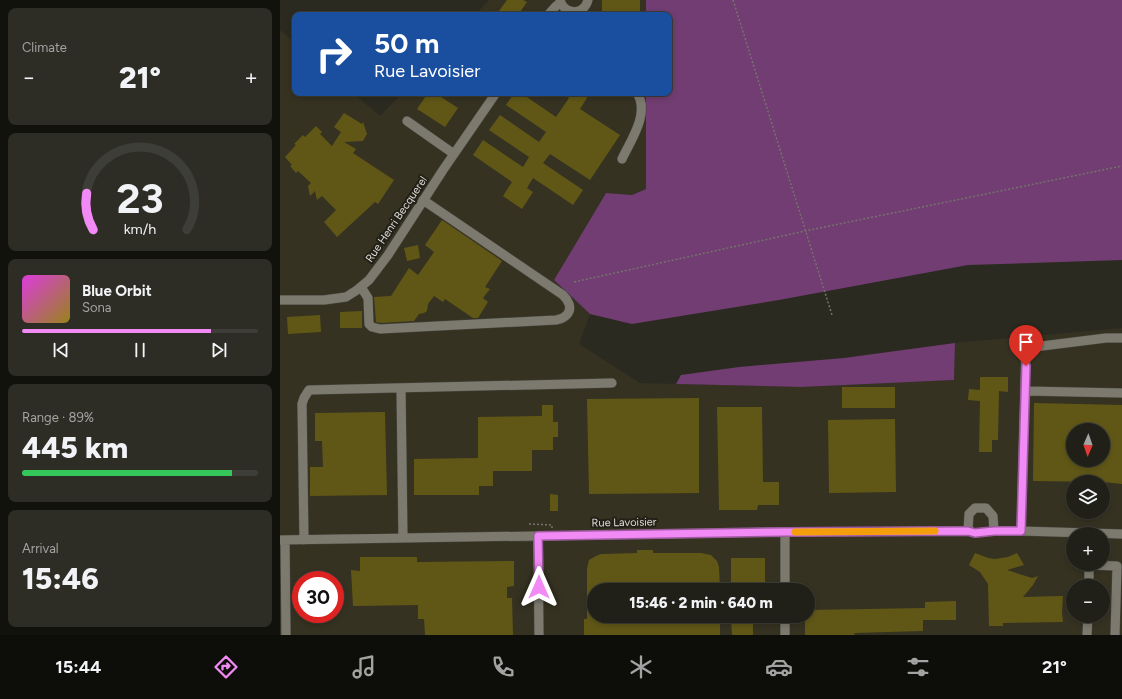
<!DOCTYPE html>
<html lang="en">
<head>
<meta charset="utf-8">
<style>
  :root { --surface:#202018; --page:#2d2d25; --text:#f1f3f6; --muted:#a2a3a2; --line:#3d3e37; --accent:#f18af4 }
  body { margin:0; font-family:Figtree,sans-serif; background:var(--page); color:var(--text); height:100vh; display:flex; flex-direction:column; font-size:15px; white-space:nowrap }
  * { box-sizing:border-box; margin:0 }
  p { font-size:13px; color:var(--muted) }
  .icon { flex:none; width:22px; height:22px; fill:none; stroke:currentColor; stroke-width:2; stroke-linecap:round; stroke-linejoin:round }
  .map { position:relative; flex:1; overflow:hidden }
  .details { display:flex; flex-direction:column; gap:8px; padding:8px; background:#12120d; width:280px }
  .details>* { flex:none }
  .banner { position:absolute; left:12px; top:12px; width:380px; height:84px; border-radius:8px; box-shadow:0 2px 6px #0003,0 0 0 1px var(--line); background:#1a4fa0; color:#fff; overflow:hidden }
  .needle { width:26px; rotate:182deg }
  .tools { position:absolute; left:786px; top:423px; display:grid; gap:8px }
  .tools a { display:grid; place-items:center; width:44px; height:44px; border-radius:50%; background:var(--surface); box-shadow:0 2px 6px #0003,0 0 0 1px var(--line); font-size:20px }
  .speed { position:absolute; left:12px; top:571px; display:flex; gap:8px; font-size:20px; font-weight:700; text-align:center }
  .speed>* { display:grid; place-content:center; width:52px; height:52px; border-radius:50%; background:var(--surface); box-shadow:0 2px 6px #0003,0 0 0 1px var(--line); line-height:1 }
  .speed .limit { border:6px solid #d22; background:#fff; color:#111 }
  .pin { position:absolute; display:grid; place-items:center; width:34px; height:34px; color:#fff; margin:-41px -17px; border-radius:50% 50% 50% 0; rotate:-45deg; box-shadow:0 0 4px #0007 }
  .pin .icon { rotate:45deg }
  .me { position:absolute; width:44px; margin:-22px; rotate:0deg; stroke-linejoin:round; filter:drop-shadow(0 0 3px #0008) }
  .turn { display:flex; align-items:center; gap:14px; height:84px; padding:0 16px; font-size:18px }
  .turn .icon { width:52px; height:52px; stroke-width:2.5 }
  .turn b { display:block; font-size:28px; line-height:34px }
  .big { font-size:30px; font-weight:800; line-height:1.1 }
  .details .card { flex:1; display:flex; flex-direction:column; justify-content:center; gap:6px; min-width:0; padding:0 14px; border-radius:8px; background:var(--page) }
  .details .dial { align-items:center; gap:0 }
  .dial svg { height:104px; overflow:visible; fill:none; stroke:var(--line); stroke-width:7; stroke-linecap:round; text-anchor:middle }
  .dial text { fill:var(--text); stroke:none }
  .song { display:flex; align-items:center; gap:12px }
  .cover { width:48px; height:48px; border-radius:6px; background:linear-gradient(135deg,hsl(300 70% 55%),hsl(50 70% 35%)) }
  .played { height:4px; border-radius:2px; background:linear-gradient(90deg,var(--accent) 80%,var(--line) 80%) }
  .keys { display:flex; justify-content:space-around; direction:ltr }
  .heat { display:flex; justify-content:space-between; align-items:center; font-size:22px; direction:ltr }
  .charge { height:6px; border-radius:3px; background:linear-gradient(90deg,#34c759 89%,var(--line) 0) }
  .trip { position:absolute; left:307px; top:583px; width:228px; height:40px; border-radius:20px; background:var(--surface); box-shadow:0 2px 6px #0003,0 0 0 1px var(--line); font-weight:800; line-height:40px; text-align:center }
  .dock { display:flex; height:64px; justify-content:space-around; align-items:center; background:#0d0d0a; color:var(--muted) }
  .dock .icon { width:28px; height:28px }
  .dock .active { color:var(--accent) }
  .dock b { font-size:18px; color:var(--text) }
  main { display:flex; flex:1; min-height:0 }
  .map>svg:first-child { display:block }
</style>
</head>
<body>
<main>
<section class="details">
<div class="card"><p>Climate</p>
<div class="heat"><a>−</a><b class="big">21°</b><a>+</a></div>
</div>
<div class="card dial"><svg viewBox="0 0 100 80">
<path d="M14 69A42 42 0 1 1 86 69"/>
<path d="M14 69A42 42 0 0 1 9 41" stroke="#f18af4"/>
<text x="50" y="56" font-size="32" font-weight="700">23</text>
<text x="50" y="72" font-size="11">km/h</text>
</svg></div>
<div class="card">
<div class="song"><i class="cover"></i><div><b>Blue Orbit</b><p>Sona</p></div></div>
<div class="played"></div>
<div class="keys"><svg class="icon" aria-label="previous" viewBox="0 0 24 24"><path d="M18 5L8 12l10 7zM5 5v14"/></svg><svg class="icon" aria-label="pause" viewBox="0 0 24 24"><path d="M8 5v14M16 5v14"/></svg><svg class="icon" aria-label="next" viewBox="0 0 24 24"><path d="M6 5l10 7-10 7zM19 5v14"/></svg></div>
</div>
<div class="card"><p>Range · 89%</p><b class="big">445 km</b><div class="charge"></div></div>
<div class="card"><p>Arrival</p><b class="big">15:46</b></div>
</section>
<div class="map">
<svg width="842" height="635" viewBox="0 0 842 635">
  <rect width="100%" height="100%" fill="#2b2a20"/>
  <path fill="#353222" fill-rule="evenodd" d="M209,0H366V15H195Z
    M0,30L15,43V93H73L100,116L122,93H366V189L352,195L326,193L274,280L310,314L299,344L360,383L521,387L674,380L675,343L842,328V635H0ZM793,430H823V460H793ZM793,482H823V512H793ZM793,534H823V564H793ZM21,580H55V614H21ZM793,586H823V616H793ZM314,590H528V616H314Z"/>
  <path fill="#713d72" d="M366,0H842V260L688,265L499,300L352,324L310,314L274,280L326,193L352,195L366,189V93H389V15H366Z
    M675,343L674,380L521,387L396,384L401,375L459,367L564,358Z"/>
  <path fill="#605717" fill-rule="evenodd" d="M227,0H243L247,2L238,15H216Z
    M322,0H360V15H322Z
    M148,93H155L178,108L165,127L137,109Z
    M234,93H241L276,117L289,98L281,93H310L300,109L340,135L310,180L270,154L263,163L303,190L293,205L253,178L247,188L253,192L242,209L223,196L232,182L193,155L203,140L243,167L249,157L209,130L220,115L259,142L266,132L226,105Z
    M64,113L82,124L83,122L87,134L83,141L64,142L76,149L73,153L114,180L98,204L95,202L57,237L44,222L56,210L42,196L37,200L35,191L30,196L28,186L31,183L18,171L16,173L10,166L12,165L5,157L16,145L14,144L23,135L25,137L36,126L42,132L40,134L52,146L61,132L54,127Z
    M162,220L222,261L205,287L210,289L203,298L208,302L198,318H193L165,299L163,302L154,296L148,304L147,311L144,313L139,314L134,321L101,323L96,322L94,297L111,296L129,268L138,275L154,252L145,245Z
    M138,245L140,258L127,261L124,248Z
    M82,311V328H60V312Z
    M40,315L41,332L8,334L7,317Z
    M700,377H728V392L719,391L718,440H712V452H699L700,401L688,400L689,389L700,390Z
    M562,387H615V408H562Z
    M419,398V493L309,494L307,399Z
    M754,403L842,405V484L823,482L753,481ZM793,430H823V460H793Z
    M262,405H273V422H278V437H273V450H252V471H213V486H199V495H134V459L198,458V417L262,416Z
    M437,407H482L483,482H499V505H478L477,510H439Z
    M105,412L107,495L30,496V467H43L42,441H35V413Z
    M615,419L616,492L549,493L548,420Z
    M270,494L278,495V511H270Z
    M357,550H373V553H421L431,555L437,561L439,567L440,590H314V616H440V635H304V619H307V569L309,560L316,556L321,554L357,553Z
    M695,553L708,558L715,559L728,557L737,553L744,565L727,570L752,578L758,576L753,585L743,597L783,596L782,613L783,622L723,623V626H709L708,584L700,572L689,565Z
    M80,557H137V562L234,561V586L227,587V598H232L233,635H145L144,619H138V605L73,606L71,570L80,571Z
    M451,558H485V590H451Z
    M676,601V620H643V631L574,633L575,635H525V616H528V610L645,608V602Z
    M451,620H473V635H452Z"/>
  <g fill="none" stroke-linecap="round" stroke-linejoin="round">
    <g stroke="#494840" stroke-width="10">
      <path id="minor" d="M280,0C284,15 304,16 308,0
        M268,15L276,6L281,3
        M127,121L174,154
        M342,159C351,140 370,113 357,93
        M81,287L88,298L89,324L92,327L100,329L276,320C284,319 292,313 289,304C288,301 285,297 283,295L143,200
        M0,300H44L66,297L77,290L89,280L108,255L163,170L216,93
        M121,388L123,538
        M746,391L842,393
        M688,531L689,514L695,508H706L713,516L714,531
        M741,531L746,348L826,338H842
        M258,536L259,635
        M0,540L505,532L688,531L695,533L714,531H741L842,534
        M5,540L6,635
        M24,540L22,404L24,398L29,390L332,383
        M809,565L837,566L835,635
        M809,586V564
        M505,590V532
        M505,635V616
        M807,635L808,616"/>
    </g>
    <path stroke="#75746c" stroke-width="1.5" stroke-dasharray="2 2" stroke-linecap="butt" d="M453,0L552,315
      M294,282L525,231L842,166
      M249,524L272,525V528"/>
    <use href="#minor" stroke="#7c7a6f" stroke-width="9"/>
  </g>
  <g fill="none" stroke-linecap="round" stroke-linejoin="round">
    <g stroke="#9d5a9f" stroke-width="10">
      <path id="route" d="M259,587L258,536L505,532L688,531L695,533L714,531H741L746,366"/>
    </g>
    <use href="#route" stroke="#f18af4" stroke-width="7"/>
    <path stroke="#f59e0b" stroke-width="7" d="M515,532L655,531"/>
  </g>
  <g text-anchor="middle" stroke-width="4" stroke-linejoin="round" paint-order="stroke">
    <g font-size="11" fill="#dfded8" stroke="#222017">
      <text transform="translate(116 219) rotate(-56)" y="4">Rue Henri Becquerel</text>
      <text transform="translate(344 522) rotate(-1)" y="4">Rue Lavoisier</text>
    </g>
  </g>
</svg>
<div class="tools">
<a><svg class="needle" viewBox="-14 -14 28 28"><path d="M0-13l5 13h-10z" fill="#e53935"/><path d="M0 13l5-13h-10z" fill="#a2a3a2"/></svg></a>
<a><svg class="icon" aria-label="layers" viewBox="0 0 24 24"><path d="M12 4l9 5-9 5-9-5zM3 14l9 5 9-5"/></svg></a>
<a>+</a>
<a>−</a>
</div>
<div class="speed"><div class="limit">30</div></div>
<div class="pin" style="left:746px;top:366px;background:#d93025"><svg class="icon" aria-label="arrive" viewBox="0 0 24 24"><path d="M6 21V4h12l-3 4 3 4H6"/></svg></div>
<svg class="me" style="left:259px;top:587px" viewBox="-20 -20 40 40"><path d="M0-17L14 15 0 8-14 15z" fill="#f18af4" stroke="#fff" stroke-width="4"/></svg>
<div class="trip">15:46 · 2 min · 640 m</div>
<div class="banner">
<div class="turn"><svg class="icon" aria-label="right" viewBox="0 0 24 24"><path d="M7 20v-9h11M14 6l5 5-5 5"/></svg><div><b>50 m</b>Rue Lavoisier</div></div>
</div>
</div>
</main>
<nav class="dock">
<b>15:44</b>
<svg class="icon active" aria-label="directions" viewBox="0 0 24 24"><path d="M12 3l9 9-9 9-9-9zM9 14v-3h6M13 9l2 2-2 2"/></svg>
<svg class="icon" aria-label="music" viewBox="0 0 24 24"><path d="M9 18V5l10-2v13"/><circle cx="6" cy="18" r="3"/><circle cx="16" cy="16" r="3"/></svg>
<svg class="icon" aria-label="phone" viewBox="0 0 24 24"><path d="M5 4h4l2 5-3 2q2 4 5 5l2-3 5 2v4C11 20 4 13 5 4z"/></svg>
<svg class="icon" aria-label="climate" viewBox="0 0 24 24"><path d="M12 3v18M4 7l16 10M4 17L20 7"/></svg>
<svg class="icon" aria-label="car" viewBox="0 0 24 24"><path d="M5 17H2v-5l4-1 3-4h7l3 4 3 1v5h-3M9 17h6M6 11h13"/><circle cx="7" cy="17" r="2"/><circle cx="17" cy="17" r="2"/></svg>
<svg class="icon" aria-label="filters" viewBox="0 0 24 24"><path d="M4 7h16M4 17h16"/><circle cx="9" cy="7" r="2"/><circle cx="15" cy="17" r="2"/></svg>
<b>21°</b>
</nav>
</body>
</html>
